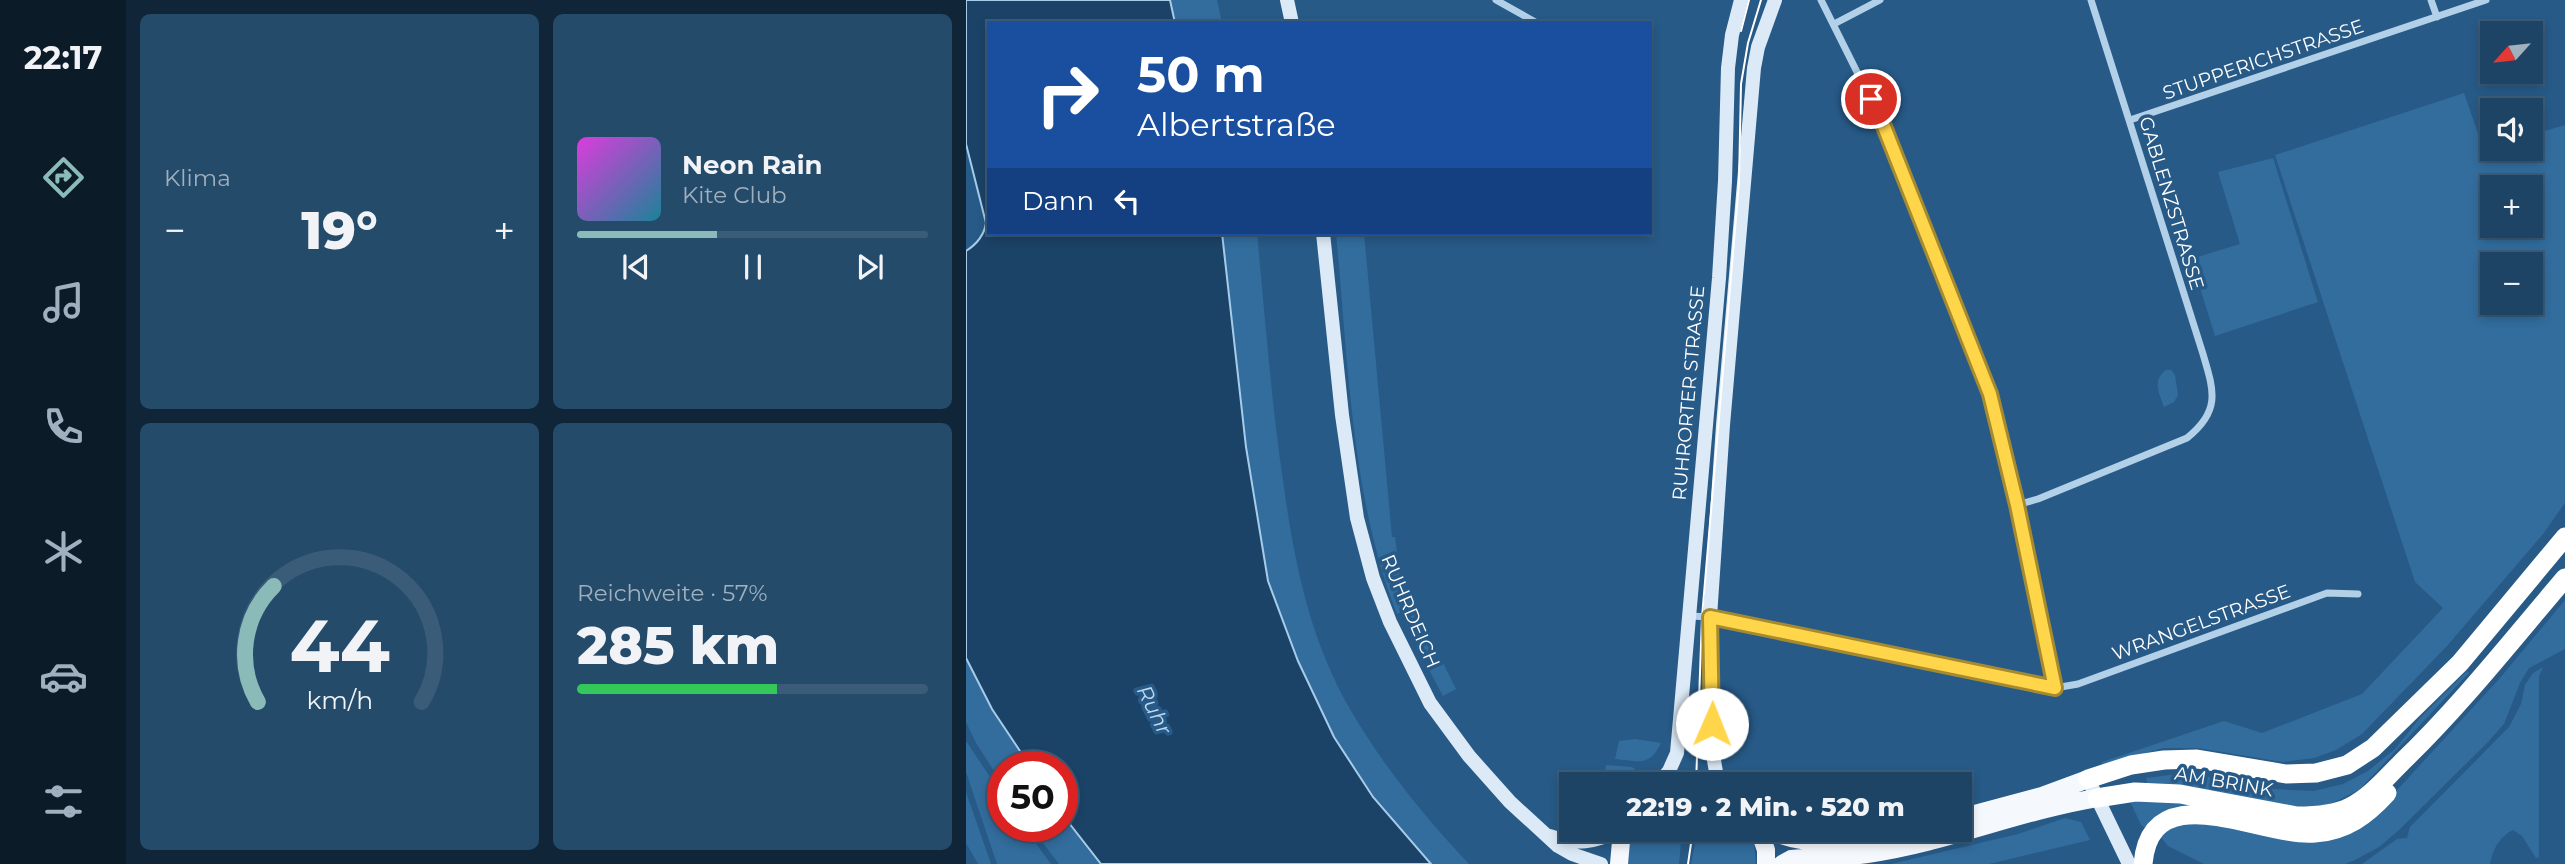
<!DOCTYPE html>
<html lang="de">
<head>
<meta charset="utf-8">
<style>
  :root { --surface:#1d4465; --page:#254b6b; --text:#f1f3f6; --muted:#a0b0bf; --line:#3b5c79; --accent:#8bbbb9 }
  body { margin:0; font-family:Montserrat,sans-serif; background:var(--page); color:var(--text); height:100vh; display:flex; flex-direction:column; font-size:26px; white-space:nowrap }
  * { box-sizing:border-box; margin:0 }
  p { font-size:23px; color:var(--muted) }
  .icon { flex:none; width:38px; height:38px; fill:none; stroke:currentColor; stroke-width:2; stroke-linecap:round; stroke-linejoin:round }
  .map { position:relative; flex:1; overflow:hidden }
  .sheet { display:flex; flex-direction:column; gap:14px; padding:14px; background:#102538; width:840px }
  .sheet>* { flex:none }
  .guide { position:absolute; left:21px; top:21px; width:665px; height:214px; border-radius:0px; box-shadow:0 4px 10px #0003,0 0 0 2px var(--line); background:#1a4fa0; color:#fff; overflow:hidden }
  .needle { width:46px; rotate:243deg }
  .buttons { position:absolute; left:1514px; top:21px; display:grid; gap:14px }
  .buttons a { display:grid; place-items:center; width:63px; height:63px; border-radius:0px; background:var(--surface); box-shadow:0 4px 10px #0003,0 0 0 2px var(--line); font-size:35px }
  .speed { position:absolute; left:21px; top:751px; display:flex; gap:14px; font-size:35px; font-weight:700; text-align:center }
  .speed>* { display:grid; place-content:center; width:91px; height:91px; border-radius:50%; background:var(--surface); box-shadow:0 4px 10px #0003,0 0 0 2px var(--line); line-height:1 }
  .speed .limit { border:10px solid #d22; background:#fff; color:#111 }
  .pin { position:absolute; display:grid; place-items:center; width:60px; height:60px; color:#fff; margin:-30px; border:4px solid #fff; border-radius:50%; box-shadow:0 2px 7px #0007 }
  .me { position:absolute; width:77px; margin:-38px; rotate:1deg; stroke-linejoin:round; filter:drop-shadow(0 0 5px #0008) }
  .turn { display:flex; align-items:center; gap:24px; height:147px; padding:0 35px; font-size:32px }
  .turn .icon { width:91px; height:91px; stroke-width:2.5 }
  .turn b { display:block; font-size:49px; line-height:60px }
  .then { display:flex; align-items:center; height:66px; padding:0 35px; background:#0003; gap:14px; font-size:26px }
  .big { font-size:52px; font-weight:800; line-height:1.1 }
  .sheet .widget { flex:1; display:flex; flex-direction:column; justify-content:center; gap:10px; min-width:0; padding:0 24px; border-radius:10px; background:var(--page) }
  .sheet .dial { align-items:center; gap:0 }
  .dial svg { height:182px; overflow:visible; fill:none; stroke:var(--line); stroke-width:7; stroke-linecap:round; text-anchor:middle }
  .dial text { fill:var(--text); stroke:none }
  .song { display:flex; align-items:center; gap:21px }
  .cover { width:84px; height:84px; border-radius:10px; background:linear-gradient(135deg,hsl(300 70% 55%),hsl(190 70% 35%)) }
  .played { height:7px; border-radius:4px; background:linear-gradient(90deg,var(--accent) 40%,var(--line) 40%) }
  .keys { display:flex; justify-content:space-around; direction:ltr }
  .heat { display:flex; justify-content:space-between; align-items:center; font-size:38px; direction:ltr }
  .charge { height:10px; border-radius:5px; background:linear-gradient(90deg,#34c759 57%,var(--line) 0) }
  .sheet .tiles { flex:1; display:grid; gap:14px; grid-template-columns:repeat(2,1fr) }
  .trip { position:absolute; left:593px; top:772px; width:413px; height:70px; border-radius:0px; background:var(--surface); box-shadow:0 4px 10px #0003,0 0 0 2px var(--line); font-weight:800; line-height:70px; text-align:center }
  main { display:flex; flex:1; min-height:0 }
  .menu { display:flex; flex-direction:column; width:126px; justify-content:space-around; align-items:center; background:#0c1b28; color:var(--muted) }
  .menu .icon { width:49px; height:49px }
  .menu .selected { color:var(--accent) }
  .menu b { font-size:32px; color:var(--text) }
  .map>svg:first-child { display:block }
</style>
</head>
<body>
<main>
<nav class="menu">
<b>22:17</b>
<svg class="icon selected" aria-label="directions" viewBox="0 0 24 24"><path d="M12 3l9 9-9 9-9-9zM9 14v-3h6M13 9l2 2-2 2"/></svg>
<svg class="icon" aria-label="music" viewBox="0 0 24 24"><path d="M9 18V5l10-2v13"/><circle cx="6" cy="18" r="3"/><circle cx="16" cy="16" r="3"/></svg>
<svg class="icon" aria-label="phone" viewBox="0 0 24 24"><path d="M5 4h4l2 5-3 2q2 4 5 5l2-3 5 2v4C11 20 4 13 5 4z"/></svg>
<svg class="icon" aria-label="climate" viewBox="0 0 24 24"><path d="M12 3v18M4 7l16 10M4 17L20 7"/></svg>
<svg class="icon" aria-label="car" viewBox="0 0 24 24"><path d="M5 17H2v-5l4-1 3-4h7l3 4 3 1v5h-3M9 17h6M6 11h13"/><circle cx="7" cy="17" r="2"/><circle cx="17" cy="17" r="2"/></svg>
<svg class="icon" aria-label="filters" viewBox="0 0 24 24"><path d="M4 7h16M4 17h16"/><circle cx="9" cy="7" r="2"/><circle cx="15" cy="17" r="2"/></svg>
</nav>
<section class="sheet">
<div class="tiles">
<div class="widget"><p>Klima</p>
<div class="heat"><a>−</a><b class="big">19°</b><a>+</a></div>
</div>
<div class="widget">
<div class="song"><i class="cover"></i><div><b>Neon Rain</b><p>Kite Club</p></div></div>
<div class="played"></div>
<div class="keys"><svg class="icon" aria-label="previous" viewBox="0 0 24 24"><path d="M18 5L8 12l10 7zM5 5v14"/></svg><svg class="icon" aria-label="pause" viewBox="0 0 24 24"><path d="M8 5v14M16 5v14"/></svg><svg class="icon" aria-label="next" viewBox="0 0 24 24"><path d="M6 5l10 7-10 7zM19 5v14"/></svg></div>
</div>
<div class="widget dial"><svg viewBox="0 0 100 80">
<path d="M14 69A42 42 0 1 1 86 69"/>
<path d="M14 69A42 42 0 0 1 21 18" stroke="#8bbbb9"/>
<text x="50" y="56" font-size="32" font-weight="700">44</text>
<text x="50" y="72" font-size="11">km/h</text>
</svg></div>
<div class="widget"><p>Reichweite · 57%</p><b class="big">285 km</b><div class="charge"></div></div>
</div>
</section>
<div class="map">
<svg width="1599" height="864" viewBox="0 0 1599 864">
  <rect width="100%" height="100%" fill="#275a87"/>
  <path fill="#326d9e" fill-rule="evenodd" d="M204,0H251L256,23H209Z
    M1498,93L1517,148L1526,146V149H1564L1565,135L1599,125V503L1577,534L1481,646L1396,734L1370,750L1348,758L1317,762L1232,748H1197L1137,765L1136,762L1258,721L1296,733L1396,694L1477,608L1449,582L1309,155ZM1526,187H1564V226H1526ZM1526,264H1564V303H1526Z
    M1307,158L1352,302L1249,336L1225,259L1274,244L1252,172Z
    M256,233H291C299,316 305,398 317,481C328,560 343,638 384,709C417,766 458,816 503,864H465L407,797L368,737L332,661L302,581L280,447Z
    M370,233H398L426,537H429L435,585L469,648L455,655L435,612L431,614C385,498 382,357 370,233Z
    M1200,370H1205L1209,375L1212,395L1208,402L1198,407C1193,393 1186,380 1200,370Z
    M1599,600V649L1563,668L1554,683L1538,724L1522,742L1432,831L1413,847L1389,860L1379,864H1238L1202,846L1193,835L1210,822L1410,813L1534,678Z
    M474,657L490,689L477,696L460,664Z
    M0,658L26,709L64,766H37V785L10,743L0,722Z
    M1577,667L1573,676V857L1570,858L1556,836L1547,830C1533,837 1527,849 1524,864H1396L1431,839L1441,838L1444,827L1543,727L1555,704L1559,685L1567,673Z
    M1501,671L1503,673L1393,790L1362,805L1330,807L1211,784L1181,783L1180,778L1204,775H1233L1307,789L1348,791L1377,784L1402,771L1429,749L1453,719Z
    M669,739L695,743C684,767 672,761 649,759L653,741Z
    M0,741L37,796V826H57L85,864H31L0,772Z
    M640,765L666,767L669,769V776L659,784H636Z
    M0,792L25,864H12L0,843Z
    M1164,801L1215,802L1255,813L1182,830L1175,825Z
    M96,814L135,864H93L64,826H96Z
    M1099,818L1115,822L1124,840L1023,864H925L1052,834Z
    M663,830H716L713,864H660Z
    M729,830H782L788,844L790,864H725L730,839Z"/>
  <path fill="#1b4367" stroke="#a7cce9" stroke-width="2" d="M0,0H204L209,23H23V233H256L280,447L302,581L332,661L368,737L407,797L465,864H135L96,814V766H64L26,709L0,658V251C11,244 18,236 20,223L0,144Z"/>
  <g fill="none" stroke-linecap="round" stroke-linejoin="round">
    <path stroke="#b2d0e8" stroke-width="7" d="M530,0L571,23
      M855,0L917,124L1024,394L1051,505L1089,688
      M1465,0L1471,17
      M868,24L914,0
      M1164,120L1520,0
      M1051,505L1072,499L1221,438C1255,411 1248,391 1237,354L1125,0
      M724,616L744,617L1089,688L1112,684L1361,593L1392,594"/>
    <path stroke="#dceaf7" stroke-width="14" d="M321,0L326,23
      M357,233L376,415L391,518L407,578L424,622L464,703L503,756L544,802L592,846L606,854L635,864
      M1122,779L1163,864
      M692,784L703,771L711,753L753,278L759,181L762,68L766,35L775,0
      M756,784L750,772L745,743L744,617L757,425L788,68L792,47L809,0
      M584,836C609,845 630,843 653,830"/>
    <path stroke="#f5f9fe" stroke-width="18" d="M700,784L725,781L740,784
      M994,818L1076,796L1122,779
      M793,830L800,850V864
      M803,830C846,851 889,838 934,830
      M653,864L656,830
      M816,864L825,859C850,857 876,858 901,854C979,843 1053,811 1131,798"/>
    <path stroke="#fff" stroke-width="19" d="M1122,779L1165,765L1198,760L1231,759L1320,774L1350,773L1381,765L1407,748L1494,663L1599,537
      M1131,798L1169,792L1214,794L1331,816C1349,816 1368,815 1384,807C1404,797 1420,778 1436,762C1495,705 1546,640 1599,578
      M1177,864C1185,772 1296,838 1349,833C1380,831 1401,815 1421,793"/>
    <path stroke="#fff" stroke-width="2" d="M775,31L783,0
      M730,784L736,617L773,182L775,84L782,43L795,0
      M722,864L727,830"/>
  </g>
  <g fill="none" stroke-linecap="round" stroke-linejoin="round">
    <g stroke="#a68a30" stroke-width="18">
      <path id="route" d="M746,724L744,617L1089,688L1051,505L1024,394L917,124L905,99"/>
    </g>
    <use href="#route" stroke="#ffd54a" stroke-width="12"/>
  </g>
  <g text-anchor="middle" stroke-width="7" stroke-linejoin="round" paint-order="stroke">
    <g font-size="19" fill="#fff" stroke="#275a87">
      <text transform="translate(1297 59) rotate(-19)" y="7">STUPPERICHSTRASSE</text>
      <text transform="translate(1206 203) rotate(73)" y="7">GABLENZSTRASSE</text>
      <text transform="translate(722 393) rotate(-85)" y="7">RUHRORTER STRASSE</text>
      <text transform="translate(445 611) rotate(67)" y="7">RUHRDEICH</text>
      <text transform="translate(1235 622) rotate(-20)" y="7">WRANGELSTRASSE</text>
      <text transform="translate(1258 781) rotate(10)" y="7">AM BRINK</text>
    </g>
    <g font-size="21" font-style="italic" fill="#bed9f0" stroke="#275a87">
      <text transform="translate(188 710) rotate(64)" y="7">Ruhr</text>
    </g>
  </g>
</svg>
<div class="buttons">
<a><svg class="needle" viewBox="-14 -14 28 28"><path d="M0-13l5 13h-10z" fill="#e53935"/><path d="M0 13l5-13h-10z" fill="#a0b0bf"/></svg></a>
<a><svg class="icon" aria-label="sound" viewBox="0 0 24 24"><path d="M4 9h4l5-4v14l-5-4H4zM17 9q2 3 0 6"/></svg></a>
<a>+</a>
<a>−</a>
</div>
<div class="speed"><div class="limit">50</div></div>
<div class="pin" style="left:905px;top:99px;background:#d93025"><svg class="icon" aria-label="arrive" viewBox="0 0 24 24"><path d="M6 21V4h12l-3 4 3 4H6"/></svg></div>
<svg class="me" style="left:746px;top:724px" viewBox="-20 -20 40 40"><circle r="19" fill="#fff"/><path d="M0-13L10 11 0 6-10 11z" fill="#ffd54a"/></svg>
<div class="trip">22:19 · 2 Min. · 520 m</div>
<div class="guide">
<div class="turn"><svg class="icon" aria-label="right" viewBox="0 0 24 24"><path d="M7 20v-9h11M14 6l5 5-5 5"/></svg><div><b>50 m</b>Albertstraße</div></div>
<div class="then">Dann<svg class="icon" aria-label="left" viewBox="0 0 24 24"><path d="M17 20v-9H6M10 6l-5 5 5 5"/></svg></div>
</div>
</div>
</main>
</body>
</html>
